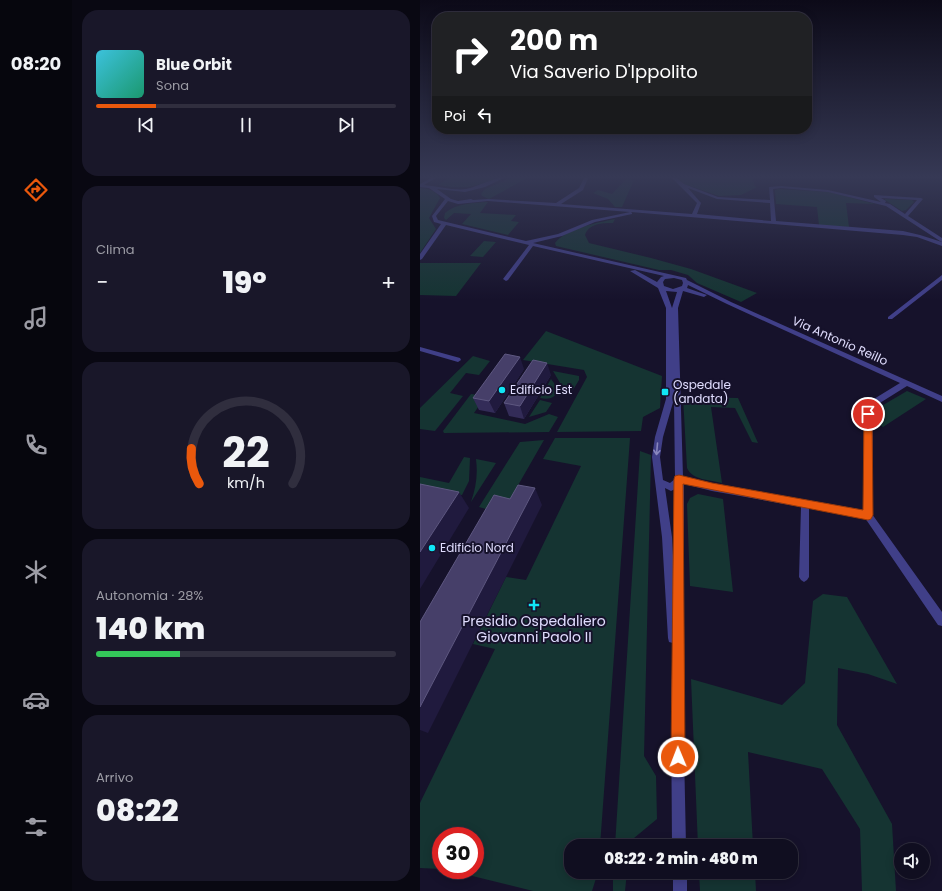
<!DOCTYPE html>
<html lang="it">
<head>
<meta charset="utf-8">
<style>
  :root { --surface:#100e20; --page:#191729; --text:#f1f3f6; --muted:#9c9ca5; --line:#302e3e; --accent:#ea580c }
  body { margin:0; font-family:Poppins,sans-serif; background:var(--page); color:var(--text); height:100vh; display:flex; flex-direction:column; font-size:15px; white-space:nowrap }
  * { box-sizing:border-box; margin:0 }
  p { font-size:13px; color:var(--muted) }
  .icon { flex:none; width:22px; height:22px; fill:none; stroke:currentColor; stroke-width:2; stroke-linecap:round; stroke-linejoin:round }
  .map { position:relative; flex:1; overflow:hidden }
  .sheet { display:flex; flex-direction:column; gap:10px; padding:10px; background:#090812; width:348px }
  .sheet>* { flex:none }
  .banner { position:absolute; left:12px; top:12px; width:380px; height:122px; border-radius:16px; box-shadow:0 2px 10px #0003,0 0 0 1px var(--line); background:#202124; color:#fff; overflow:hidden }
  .controls { position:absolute; left:474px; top:843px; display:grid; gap:8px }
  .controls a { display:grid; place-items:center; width:36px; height:36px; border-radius:50%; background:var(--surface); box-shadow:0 2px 10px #0003,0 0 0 1px var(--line); font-size:20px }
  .speed { position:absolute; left:12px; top:827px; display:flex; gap:8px; font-size:20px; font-weight:700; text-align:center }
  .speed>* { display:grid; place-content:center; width:52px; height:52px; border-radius:50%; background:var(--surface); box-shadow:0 2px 10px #0003,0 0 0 1px var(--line); line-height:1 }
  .speed .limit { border:6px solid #d22; background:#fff; color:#111 }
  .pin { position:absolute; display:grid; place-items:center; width:34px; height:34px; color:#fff; margin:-17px; border:2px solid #fff; border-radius:50%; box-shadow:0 1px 4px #0007 }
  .me { position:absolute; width:44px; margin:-22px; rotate:359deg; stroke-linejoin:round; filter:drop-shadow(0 0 3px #0008) }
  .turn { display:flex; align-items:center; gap:14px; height:84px; padding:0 12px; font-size:18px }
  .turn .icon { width:52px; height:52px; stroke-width:2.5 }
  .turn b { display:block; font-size:28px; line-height:34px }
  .then { display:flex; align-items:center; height:38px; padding:0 12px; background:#0003; gap:8px; font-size:15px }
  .big { font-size:30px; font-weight:800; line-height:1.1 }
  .sheet .tile { flex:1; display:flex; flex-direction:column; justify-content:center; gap:6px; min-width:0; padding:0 14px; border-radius:16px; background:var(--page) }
  .sheet .dial { align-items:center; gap:0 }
  .dial svg { height:104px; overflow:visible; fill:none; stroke:var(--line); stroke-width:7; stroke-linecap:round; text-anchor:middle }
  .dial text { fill:var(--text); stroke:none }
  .song { display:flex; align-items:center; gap:12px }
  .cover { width:48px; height:48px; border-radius:6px; background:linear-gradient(135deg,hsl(190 70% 55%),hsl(160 70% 35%)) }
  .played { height:4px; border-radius:2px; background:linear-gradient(90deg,var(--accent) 20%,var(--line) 20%) }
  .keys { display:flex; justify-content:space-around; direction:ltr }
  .heat { display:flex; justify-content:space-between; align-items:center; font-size:22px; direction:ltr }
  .charge { height:6px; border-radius:3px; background:linear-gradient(90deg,#34c759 28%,var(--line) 0) }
  .trip { position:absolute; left:144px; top:839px; width:234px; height:40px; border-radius:16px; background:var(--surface); box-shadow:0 2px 10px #0003,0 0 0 1px var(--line); font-weight:800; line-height:40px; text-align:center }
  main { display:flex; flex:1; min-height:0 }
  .tab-bar { display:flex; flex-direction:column; width:72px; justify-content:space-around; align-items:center; background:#06060d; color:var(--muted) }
  .tab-bar .icon { width:28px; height:28px }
  .tab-bar .active { color:var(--accent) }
  .tab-bar b { font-size:18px; color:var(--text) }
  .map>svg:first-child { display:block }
</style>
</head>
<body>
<main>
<nav class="tab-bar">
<b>08:20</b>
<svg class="icon active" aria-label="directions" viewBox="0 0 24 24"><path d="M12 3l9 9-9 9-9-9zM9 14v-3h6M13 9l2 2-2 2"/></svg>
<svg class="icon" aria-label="music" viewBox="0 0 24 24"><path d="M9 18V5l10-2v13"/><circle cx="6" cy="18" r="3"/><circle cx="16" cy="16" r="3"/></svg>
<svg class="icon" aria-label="phone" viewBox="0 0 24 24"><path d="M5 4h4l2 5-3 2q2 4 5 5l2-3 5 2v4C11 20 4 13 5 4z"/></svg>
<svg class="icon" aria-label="climate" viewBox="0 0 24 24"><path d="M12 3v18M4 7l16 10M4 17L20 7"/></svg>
<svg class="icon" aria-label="car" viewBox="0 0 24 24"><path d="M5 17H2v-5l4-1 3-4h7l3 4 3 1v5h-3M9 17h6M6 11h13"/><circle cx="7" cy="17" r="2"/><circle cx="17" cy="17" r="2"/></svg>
<svg class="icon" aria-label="filters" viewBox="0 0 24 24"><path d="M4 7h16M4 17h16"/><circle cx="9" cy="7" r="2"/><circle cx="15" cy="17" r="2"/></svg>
</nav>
<section class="sheet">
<div class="tile">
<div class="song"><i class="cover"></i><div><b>Blue Orbit</b><p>Sona</p></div></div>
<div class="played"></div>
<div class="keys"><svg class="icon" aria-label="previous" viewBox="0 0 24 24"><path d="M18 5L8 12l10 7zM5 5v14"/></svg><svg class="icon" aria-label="pause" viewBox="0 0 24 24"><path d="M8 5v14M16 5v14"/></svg><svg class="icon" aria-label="next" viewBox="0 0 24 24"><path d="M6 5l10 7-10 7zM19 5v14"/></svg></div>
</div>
<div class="tile"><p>Clima</p>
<div class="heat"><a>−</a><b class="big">19°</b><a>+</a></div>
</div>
<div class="tile dial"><svg viewBox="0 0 100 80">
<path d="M14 69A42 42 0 1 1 86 69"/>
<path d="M14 69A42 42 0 0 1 8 42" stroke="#ea580c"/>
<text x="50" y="56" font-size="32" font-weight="700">22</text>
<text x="50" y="72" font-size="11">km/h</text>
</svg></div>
<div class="tile"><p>Autonomia · 28%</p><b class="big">140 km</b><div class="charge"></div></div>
<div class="tile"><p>Arrivo</p><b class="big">08:22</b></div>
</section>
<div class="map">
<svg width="522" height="891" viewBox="0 0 522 891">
  <rect width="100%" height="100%" fill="#16122b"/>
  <path fill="#153432" d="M32,176H81C55,187 47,190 18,185Z
    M95,176H101L100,177L107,178L69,199L62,196L61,194L65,189Z
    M255,176H332L335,186L337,187L321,195L299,196L264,184Z
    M206,179L214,180L202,207H195L188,199L173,193L178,190L192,194Z
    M0,188C8,189 16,190 20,198L9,218L16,229L0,253Z
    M359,189L409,192L455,204L426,203L429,227L399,225L397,207L356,204L355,190Z
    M465,199L492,200L494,202L486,210L482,211L465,200Z
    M68,202L60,213L96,215L91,221L99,222L88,235L42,224L51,214L34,213L26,220L24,218L25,213C36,203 54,203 68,202Z
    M195,219L193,223C183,223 169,223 165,235L169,243L231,258L271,269L337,293L321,302L277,283L268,275L251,270H239L136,246L135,243C147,228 177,223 195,219Z
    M64,241L76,242L63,257L50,256Z
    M0,263H61L36,296L0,295Z
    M126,331L242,376L240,408L223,417L221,431L137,432L167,377L164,370L103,360Z
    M53,356L70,361L59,375L46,373L30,393L43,396L15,431L0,429V408Z
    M133,371L159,376V380L153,390L143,388Z
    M131,379L140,391C133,398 130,400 120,398Z
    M487,391L506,399L463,427L456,422V411L458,408Z
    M51,394L66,396L54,413L105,424L129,414L138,417L129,432L24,433L23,431Z
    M263,397L318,398L338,443L332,442L315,408L291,407L302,483C290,480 272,480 267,468Z
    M120,400L132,403L126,412L109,417Z
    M135,438H210L180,846H151V872H178L172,891H113L28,870H55V836H21V869L0,868V803L75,649L53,644L86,577L106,580L161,466L123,459Z
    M124,440L89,501L66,509L59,507L100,442Z
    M220,451L231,455L224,756L236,776L237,819L208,843V846H195Z
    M44,457L50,458L49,481L42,495L0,494V477L29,483Z
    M56,459L76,463L51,502C56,487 58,475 56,459Z
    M278,494L303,499L313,592L270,586L267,504L270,498Z
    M403,594L427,597L477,684L448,674L418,668L417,725L472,824L476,891H442L440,829L402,769L328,752L333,846H278L271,679L362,705L385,683L393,601Z
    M193,872H207L205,891H193Z
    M279,872H335L336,891H280Z"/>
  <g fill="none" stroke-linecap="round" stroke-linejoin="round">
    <path fill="#403f88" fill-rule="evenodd" d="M0,176H5L0,178Z
      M15,176H19L4,185C15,186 37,191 46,189C56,187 81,175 88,176L65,187L45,192L17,189L31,199L38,201L51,199L53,200L68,199L136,203L159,188L165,176H169L163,190L141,204L272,214L277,203L250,176H254L264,184L298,197L350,200L349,187L361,186L408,190L461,202L454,197V195L501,198L503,199L488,216L522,238V242L520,241L466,206L408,192L361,188L353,189L356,221L483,231L500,235L522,242V246L497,237L483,235L211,212L212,213V214L175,222L142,236L113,243L266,278L267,280L311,302L522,396V402L487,386L455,406L453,409L452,514L522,612V626L518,625L445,518L389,508V577L387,580L384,582L381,580L379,577L381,507L292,491L264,484V513L263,703L266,846H252L251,703L253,643L249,642L248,638L242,537L232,457L235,437L246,399V308L238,288L210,271L215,270L237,282L241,277L244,276L113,246L88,280L86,281L83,279L109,245L26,225L2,259L0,260V254L21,224L14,222L12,216L25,199L9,188L0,187V184ZM268,188L297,199L350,203L351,221L277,214L281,203ZM461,198L497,200L485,214L470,204L465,203L466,201ZM28,201L38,204L68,201L210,212L172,220L138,234L106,241L18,220L16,216ZM254,278L262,280L263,283L262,286L253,289L244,286L243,282L245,279ZM268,285L307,304L480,383L449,402L445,409L444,510L292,483L263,477L258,308L263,291L284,297L287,295L267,288ZM246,291L257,292L252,308ZM254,399L255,479L250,483L243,480L240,457L243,437ZM245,488L251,491L255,489L254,575L252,537Z
      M522,275V280L472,319H468V317Z
      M0,347L40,358L41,360L38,362L0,351Z
      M253,872H267V891H253Z"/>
  </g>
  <path fill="#332c58" d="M104,369L75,413L59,410L53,398Z
    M131,375L104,419L89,416L84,403Z"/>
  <path fill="#201a3e" d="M100,357L104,369L75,413L69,401Z
    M127,363L131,375L104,419L100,406Z
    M115,488L122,505L8,733L0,730V707Z
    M39,492L49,508L0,589V552Z"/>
  <path fill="#463f69" stroke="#5e5881" d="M85,354L100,357L69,401L53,398Z
    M113,360L127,363L100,406L84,403Z
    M0,484L39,492L0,552Z
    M98,485L115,488L0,707V622L74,495L90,499Z"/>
  <defs><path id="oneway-shaft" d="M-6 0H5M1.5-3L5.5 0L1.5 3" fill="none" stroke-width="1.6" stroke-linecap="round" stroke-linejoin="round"/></defs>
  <use stroke="#8886bd" href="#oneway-shaft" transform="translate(237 449) rotate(95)"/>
  <linearGradient id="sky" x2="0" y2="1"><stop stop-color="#0c0a18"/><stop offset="0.59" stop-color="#363955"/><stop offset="1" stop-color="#363955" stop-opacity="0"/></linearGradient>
  <rect width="522" height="300" fill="url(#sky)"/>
  <path fill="#ea580c" stroke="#983908" d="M448,411L452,414L453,515L451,519L448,520L263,484L265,757L263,762L258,764L253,762L251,757L254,479L255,476L259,475L292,483L443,510L444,414Z"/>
  <g fill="#10e6f6" stroke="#16122b" stroke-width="1.5">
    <circle cx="82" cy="390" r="4"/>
    <rect x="241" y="388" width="8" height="8" rx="2"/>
    <circle cx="12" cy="548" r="4"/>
    <path d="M112 599h4v4h4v4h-4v4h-4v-4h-4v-4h4z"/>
  </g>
  <g text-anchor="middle" stroke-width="4" stroke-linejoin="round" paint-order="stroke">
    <g font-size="12" fill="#e0ddfe" stroke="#16122b">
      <text transform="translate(420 341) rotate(24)" y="4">Via Antonio Reillo</text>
    </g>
    <g font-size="12" fill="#e0ddfe" stroke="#16122b" text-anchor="start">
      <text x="253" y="389">Ospedale<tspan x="253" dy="14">(andata)</tspan></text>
      <text x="90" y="394">Edificio Est</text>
      <text x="20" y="552">Edificio Nord</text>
    </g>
    <g font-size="14" fill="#e0ddfe" stroke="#16122b">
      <text x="114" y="626">Presidio Ospedaliero<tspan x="114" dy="16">Giovanni Paolo II</tspan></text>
    </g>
  </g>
</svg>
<div class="controls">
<a><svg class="icon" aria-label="sound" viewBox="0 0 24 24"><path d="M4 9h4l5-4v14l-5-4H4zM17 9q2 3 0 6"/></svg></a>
</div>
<div class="speed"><div class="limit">30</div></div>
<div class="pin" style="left:448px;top:414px;background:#d93025"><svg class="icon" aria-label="arrive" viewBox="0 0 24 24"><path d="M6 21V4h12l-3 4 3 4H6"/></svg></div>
<svg class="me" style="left:258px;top:757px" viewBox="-20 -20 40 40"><circle r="17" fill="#ea580c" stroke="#fff" stroke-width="3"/><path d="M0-11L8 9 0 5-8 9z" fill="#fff"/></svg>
<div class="trip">08:22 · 2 min · 480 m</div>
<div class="banner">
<div class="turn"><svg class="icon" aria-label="right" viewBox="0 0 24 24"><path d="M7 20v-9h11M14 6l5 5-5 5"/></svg><div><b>200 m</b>Via Saverio D'Ippolito</div></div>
<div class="then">Poi<svg class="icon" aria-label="left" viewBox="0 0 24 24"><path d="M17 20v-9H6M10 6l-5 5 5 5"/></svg></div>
</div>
</div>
</main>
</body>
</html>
